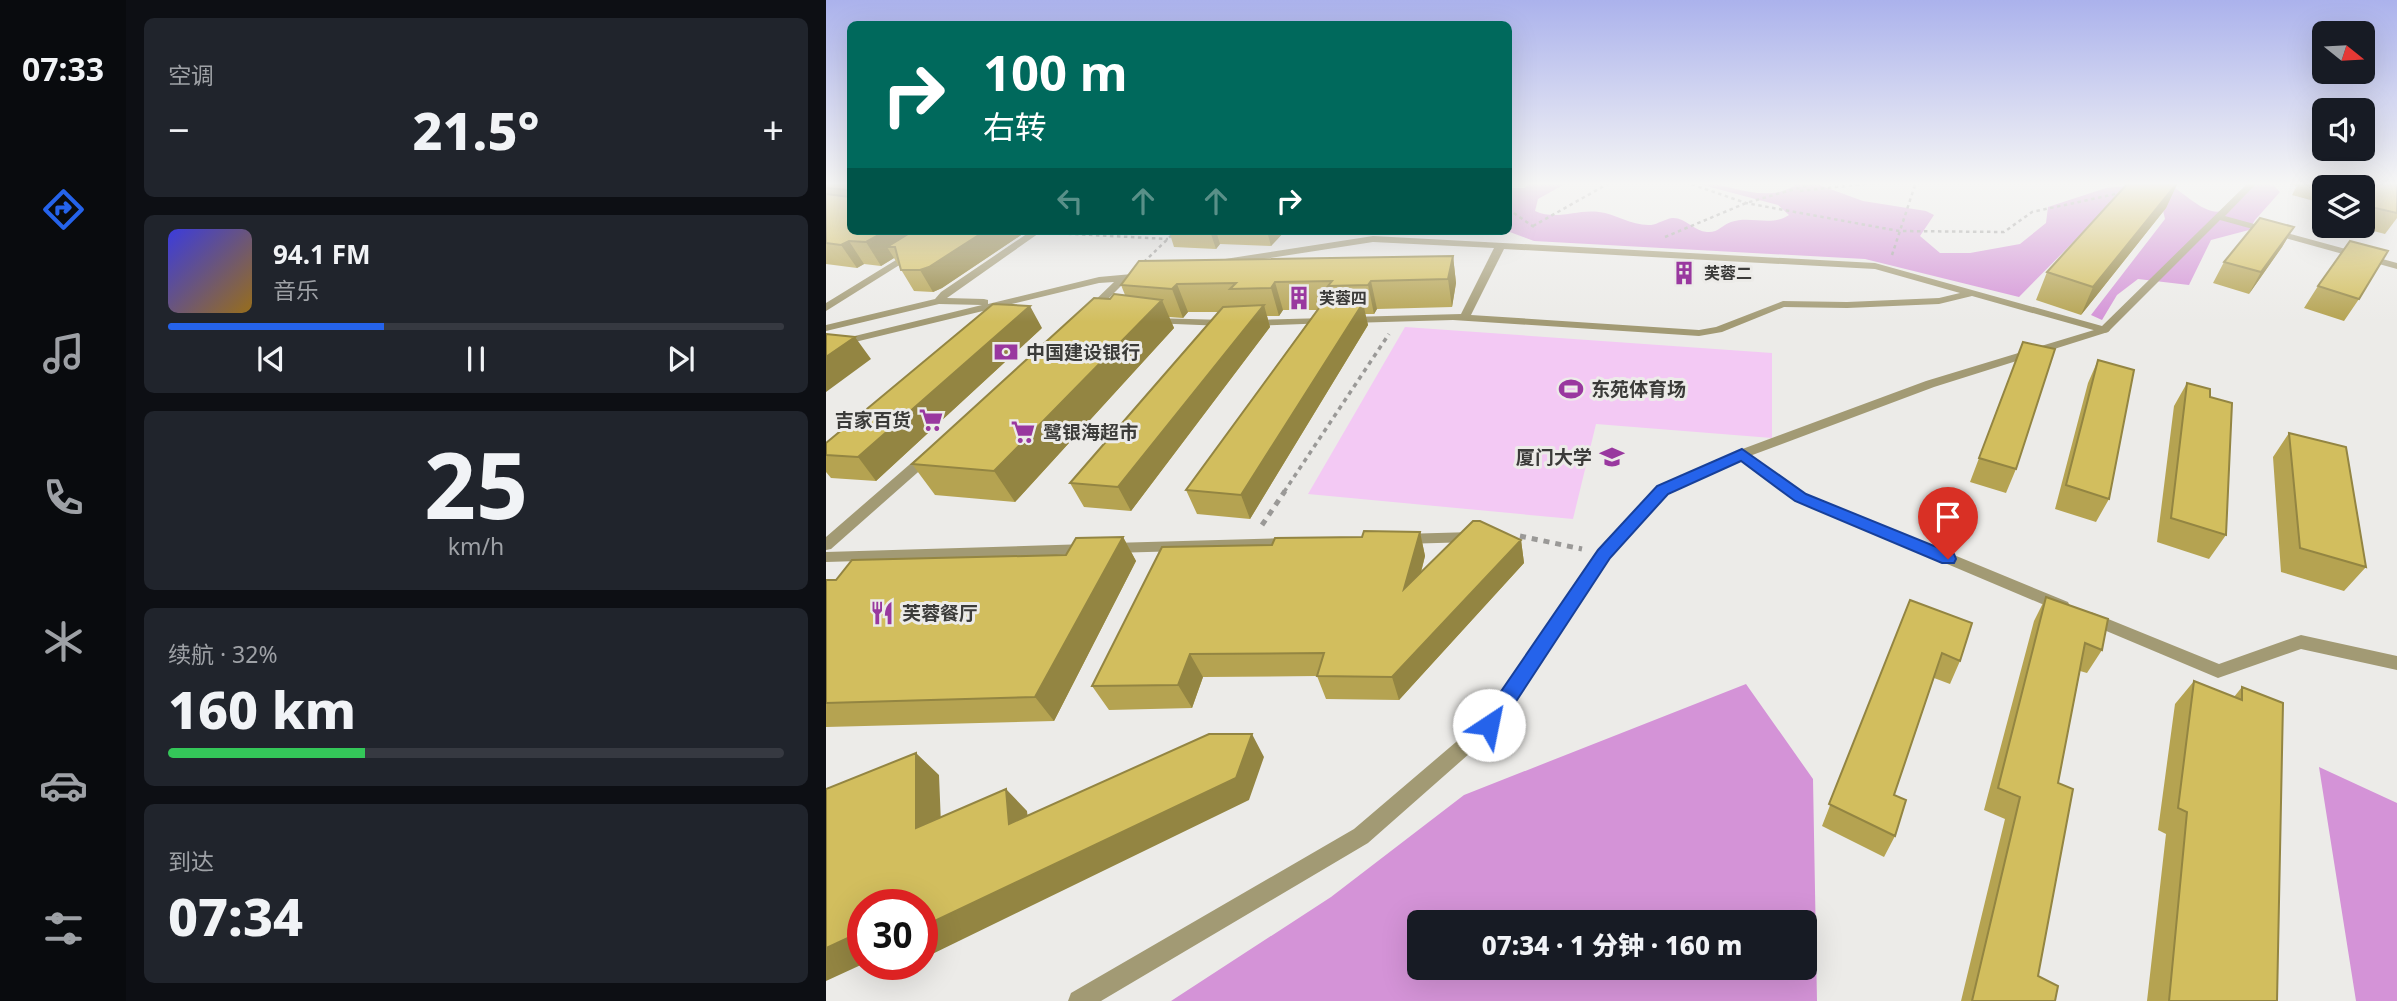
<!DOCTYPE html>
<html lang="zh">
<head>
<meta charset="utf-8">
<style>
  :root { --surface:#171b24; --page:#20242c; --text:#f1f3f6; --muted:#9ea1a6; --line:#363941; --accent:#2563eb }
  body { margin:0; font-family:"Noto Sans","Noto Sans SC",sans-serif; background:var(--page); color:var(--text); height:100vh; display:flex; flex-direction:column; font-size:26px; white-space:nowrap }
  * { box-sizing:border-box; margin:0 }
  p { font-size:23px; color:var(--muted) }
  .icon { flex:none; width:38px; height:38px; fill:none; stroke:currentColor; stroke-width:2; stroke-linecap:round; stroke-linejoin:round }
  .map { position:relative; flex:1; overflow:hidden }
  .side { display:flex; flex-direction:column; gap:18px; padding:18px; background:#0d0f14; width:700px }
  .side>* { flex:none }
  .banner { position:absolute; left:21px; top:21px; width:665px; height:214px; border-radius:10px; box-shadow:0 7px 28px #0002; background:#00695c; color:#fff; overflow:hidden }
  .needle { width:46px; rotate:108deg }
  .buttons { position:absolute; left:1486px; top:21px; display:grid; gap:14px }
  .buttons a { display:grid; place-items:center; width:63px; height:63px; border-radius:10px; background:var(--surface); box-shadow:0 7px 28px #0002; font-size:35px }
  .speed { position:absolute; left:21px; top:889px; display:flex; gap:14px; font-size:35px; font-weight:700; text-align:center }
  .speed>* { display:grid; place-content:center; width:91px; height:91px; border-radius:50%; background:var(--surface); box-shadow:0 7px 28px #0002; line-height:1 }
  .speed .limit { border:10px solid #d22; background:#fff; color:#111 }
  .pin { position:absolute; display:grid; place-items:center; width:60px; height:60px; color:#fff; margin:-72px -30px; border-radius:50% 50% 50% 0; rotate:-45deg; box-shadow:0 0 7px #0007 }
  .pin .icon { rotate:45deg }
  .me { position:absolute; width:77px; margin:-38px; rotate:34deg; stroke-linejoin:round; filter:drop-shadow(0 0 5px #0008) }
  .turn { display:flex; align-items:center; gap:24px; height:147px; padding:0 21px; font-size:32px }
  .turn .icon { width:91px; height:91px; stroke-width:2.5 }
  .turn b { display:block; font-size:49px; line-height:60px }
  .lanes { display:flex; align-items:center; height:66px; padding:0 21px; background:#0003; justify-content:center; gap:35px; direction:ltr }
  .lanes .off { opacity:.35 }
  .big { font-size:52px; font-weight:800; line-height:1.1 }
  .side .widget { flex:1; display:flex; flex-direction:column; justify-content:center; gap:10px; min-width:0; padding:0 24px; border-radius:10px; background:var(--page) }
  .side .dial { align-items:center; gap:0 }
  .dial b { font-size:91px; line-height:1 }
  .song { display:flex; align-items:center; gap:21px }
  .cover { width:84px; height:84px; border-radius:10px; background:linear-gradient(135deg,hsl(240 70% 55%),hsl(40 70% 35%)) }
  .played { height:7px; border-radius:4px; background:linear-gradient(90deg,var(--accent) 35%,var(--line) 35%) }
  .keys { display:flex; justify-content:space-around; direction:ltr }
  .heat { display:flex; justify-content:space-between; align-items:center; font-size:38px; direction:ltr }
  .charge { height:10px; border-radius:5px; background:linear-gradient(90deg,#34c759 32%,var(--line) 0) }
  .trip { position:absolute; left:581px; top:910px; width:410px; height:70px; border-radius:10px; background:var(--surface); box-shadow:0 7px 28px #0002; font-weight:800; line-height:70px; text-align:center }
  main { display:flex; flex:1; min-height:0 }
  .dock { display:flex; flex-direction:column; width:126px; justify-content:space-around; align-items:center; background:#090b0e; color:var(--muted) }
  .dock .icon { width:49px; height:49px }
  .dock .on { color:var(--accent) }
  .dock b { font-size:32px; color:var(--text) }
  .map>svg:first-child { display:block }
</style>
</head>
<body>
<main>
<nav class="dock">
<b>07:33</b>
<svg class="icon on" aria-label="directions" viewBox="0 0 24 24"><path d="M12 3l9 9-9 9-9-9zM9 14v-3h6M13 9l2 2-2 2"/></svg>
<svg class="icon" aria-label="music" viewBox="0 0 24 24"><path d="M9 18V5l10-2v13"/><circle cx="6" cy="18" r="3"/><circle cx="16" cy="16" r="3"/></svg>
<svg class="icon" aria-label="phone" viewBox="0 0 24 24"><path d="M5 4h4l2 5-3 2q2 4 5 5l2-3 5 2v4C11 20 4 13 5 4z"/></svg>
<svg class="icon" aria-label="climate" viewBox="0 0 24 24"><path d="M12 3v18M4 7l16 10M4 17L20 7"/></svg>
<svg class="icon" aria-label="car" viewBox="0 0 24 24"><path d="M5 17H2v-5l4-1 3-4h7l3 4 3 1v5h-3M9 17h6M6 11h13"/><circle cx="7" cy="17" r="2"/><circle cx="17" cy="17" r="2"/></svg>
<svg class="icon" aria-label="filters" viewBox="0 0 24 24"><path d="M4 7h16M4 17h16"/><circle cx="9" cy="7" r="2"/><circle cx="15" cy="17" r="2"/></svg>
</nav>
<section class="side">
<div class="widget"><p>空调</p>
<div class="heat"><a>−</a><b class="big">21.5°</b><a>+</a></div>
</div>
<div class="widget">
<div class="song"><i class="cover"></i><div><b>94.1 FM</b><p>音乐</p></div></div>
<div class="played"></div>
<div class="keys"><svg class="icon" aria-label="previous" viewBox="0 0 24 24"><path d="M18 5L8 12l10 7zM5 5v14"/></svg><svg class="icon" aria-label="pause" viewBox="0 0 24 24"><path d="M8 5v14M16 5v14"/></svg><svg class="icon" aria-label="next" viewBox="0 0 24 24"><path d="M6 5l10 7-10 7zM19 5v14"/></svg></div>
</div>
<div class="widget dial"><b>25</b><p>km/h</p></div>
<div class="widget"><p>续航 · 32%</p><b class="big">160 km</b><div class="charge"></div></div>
<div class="widget"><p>到达</p><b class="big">07:34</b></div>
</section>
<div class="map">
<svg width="1571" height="1001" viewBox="0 0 1571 1001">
  <rect width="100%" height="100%" fill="#ecebe8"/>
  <path fill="#f3c9f4" d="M579,327L946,353V438L770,424L747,519L482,494Z"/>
  <path fill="#d493d7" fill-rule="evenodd" d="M705,182H733L737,185L712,199L709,211C731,221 750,209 773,212C790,214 806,226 825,225C832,224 839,219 846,218C859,217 868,231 881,232C892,233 896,225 905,222C924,215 945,227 963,215L952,205L869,183C903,181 935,205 968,186V182H985L1037,201L1100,211L1108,215L1094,236L1114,253H1144L1194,244L1220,223L1222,207L1280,188L1341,182C1383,212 1392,230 1430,182H1444L1454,192L1429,220L1423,230L1385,240L1363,285L1312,279L1291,295L1276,320L1265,315L1339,219L1335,202L1267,222L1193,297L1039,259L708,241L681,231L683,188H699Z
    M920,684L987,779L991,1001H345L505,897L638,795ZM593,922H978V968H593Z
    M1493,767L1571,803V1001H1530Z"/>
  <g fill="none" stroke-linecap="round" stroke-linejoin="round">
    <path stroke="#9a9997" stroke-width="2.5" stroke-dasharray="3.5 3.5" stroke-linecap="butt" d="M859,182L920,203L1073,231L1178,232L1206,212L1299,192
      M974,191L1057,182
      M682,209L708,227
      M707,226L785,182
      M228,233L342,239
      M839,237L920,203L993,182
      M1066,255L1090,182
      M318,262L350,231"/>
    <path stroke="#9a9997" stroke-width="3.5" stroke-dasharray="4.5 4.5" stroke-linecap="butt" d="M458,492L563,334"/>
    <path stroke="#9a9997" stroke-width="5" stroke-dasharray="6 6" stroke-linecap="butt" d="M436,525L459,491
      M694,536L756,549"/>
    <path fill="#a29a74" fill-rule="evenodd" d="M1423,182H1432L1399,216L1571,263V269L1394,220L1282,332L1278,333L1146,296L1113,304L1021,308L958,307L896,332L873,336L627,320L524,323L519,320L524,317L635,314L668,248L547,242L399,265L394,262L399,259L547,236L1049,263L1276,326ZM678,249L1049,269L1134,293L1113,298L1021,302L957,301L890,327L873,330L645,315Z
      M205,231H216L121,298L158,299L162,300V304L273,277L317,273L322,276L317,279L301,280L268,313H260V309L288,282L273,283L0,349V343L156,305L113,304L0,331V325L109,299L115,292Z
      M83,252L91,254L0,311V303Z
      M328,318L398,320L403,323L398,326L324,323V319Z
      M500,318L505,321L504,323L426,326L421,323L426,320Z
      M916,450L980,494L1242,602L1244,606L1242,610L1236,612L1230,610L970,500L911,457L909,454L911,451Z
      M103,451L110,455L108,458L5,549L0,550V537L98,452Z
      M647,532L652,533L654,537L652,541L647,542L576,544L571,543L569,539L571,535L576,534Z
      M465,538L470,539L472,543L470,547L465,548L286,553L281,552L279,548L281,544L286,543Z
      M262,544L267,545L269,549L267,553L262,554L0,562V552Z
      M1265,612L1393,664L1475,635L1571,656V670L1475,649L1392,678L1259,622L1257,618L1259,614Z"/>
    <path fill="#a29a74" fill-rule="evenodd" d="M1278,327L1284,330L1282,332L1108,387L921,457L842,493L783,558L669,731L542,843L275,1001H242L245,993L528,829L657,719L773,550L832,487L911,451L1100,381Z"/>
  </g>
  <path fill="#b5a351" d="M0,182H24V231H201L116,288L107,292L88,291L68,258L55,266L38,264L31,268L0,264Z
    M1352,182L1340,208L1255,315L1210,300L1221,272Z
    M1460,182H1571V218L1559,234L1528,226H1536V187H1498V212L1487,209L1492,202L1466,195L1471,186L1460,183Z
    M1468,227L1456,247L1423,294L1387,283L1398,262Z
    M343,231H459L445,246L394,244L390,249L348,247Z
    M627,256L630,283L626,307L551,309L548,314H539L542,325L424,519L371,514L360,490L491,310H457L453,316H441L444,327L305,511L258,507L244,483L392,312H362L357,318L343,317L348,328L189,502L109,495L86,464L299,295L295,285Z
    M1492,286L1533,299L1518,321L1478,308Z
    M216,328L50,481L5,478L0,472V443Z
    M1197,342L1190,469L1180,493L1144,482Z
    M1272,360L1283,499L1270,522L1229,509L1262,383Z
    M1361,383L1384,397L1400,535L1383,559L1331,542L1348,406Z
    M1463,433L1540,567L1518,591L1455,572L1447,457Z
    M594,532L599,556L595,573L695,540L698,563L573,700L500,699L491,676L377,677L366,708L283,710L266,686L446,545Z
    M297,537L310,561L228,721L0,727V580L240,555Z
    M1220,597L1276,650L1261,673L1254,671L1232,783L1212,976L1229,1001H1135L1179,819L1158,810L1208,621Z
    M1084,600L1134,661L1124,684L1108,678L1068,795L1069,836L1058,857L996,826Z
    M1368,681L1408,697L1416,687L1451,1001H1321L1340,834L1332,830L1349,704Z"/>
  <path fill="#938542" d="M1352,182L1340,208L1255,315L1267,287Z
    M1468,227L1456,247L1423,294L1435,272Z
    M60,231H112L69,247H61L68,258L55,266L40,242Z
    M159,231H201L116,288L107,292L94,270Z
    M384,231H390L394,244L390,249Z
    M441,231H459L445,246Z
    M23,241L38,264L31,268L15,245Z
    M627,256L630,283L626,307L622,279Z
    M545,281L551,309L548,314L542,285Z
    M449,282L457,310L453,316L445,288Z
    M351,284L362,312L357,318L346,289Z
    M336,300L348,328L189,502L168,471Z
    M537,303L542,325L424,519L415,495Z
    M438,305L444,327L305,511L292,487Z
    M204,306L216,328L50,481L32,457Z
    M29,337L45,359L0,392V357Z
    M594,532L599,556L584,613L578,589Z
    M297,537L310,561L228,721L209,697Z
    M695,540L698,563L573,700L566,677Z
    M364,654L377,677L366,708L352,685Z
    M426,734L438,757L423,800L96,959V927Z
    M90,753L113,775L116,849L90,828Z
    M180,789L201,811L205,845L183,824Z
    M37,931V964L0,981V948Z"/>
  <path fill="#d2be5e" stroke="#938542" stroke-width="2" d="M0,182H24V190L0,188Z
    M1303,182H1352L1267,287L1221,272Z
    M1503,182H1571V213L1536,205V187H1500Z
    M0,194L24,197V231H60L40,242L23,241L15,245L0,243Z
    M1434,218L1468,227L1435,272L1398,262Z
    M87,231H159L103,267L94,270H75L69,247H61Z
    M1524,241L1562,251L1533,299L1492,286Z
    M627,256L622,279L545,281L542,285L502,286L506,281L449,282L445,288L404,289L410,283L351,284L346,289L295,285L313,261Z
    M288,294L336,300L168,471L86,464L268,298L284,299Z
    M537,303L415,495L360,490L496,304Z
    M167,304L204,306L32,457L0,455V443Z
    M438,305L292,487L244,483L397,307Z
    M0,334L29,337L0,357Z
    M1197,342L1229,349L1190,469L1153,458Z
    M1272,360L1308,370L1283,499L1240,485Z
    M1361,383L1384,389V397L1406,403L1400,535L1345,518Z
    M1463,433L1520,447L1540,567L1474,548Z
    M647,521H654L695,540L566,677L491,676L498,653L364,654L352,685L266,686L336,547L446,545L449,538L536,537L538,531L594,532L578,589Z
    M297,537L209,697L0,703V580H10L26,560L240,555L250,538Z
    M1220,597L1282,619L1276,650L1259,643L1232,783L1247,789L1212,976L1232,986L1229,1001H1146L1194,797L1172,788Z
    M1084,600L1146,623L1134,661L1116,653L1068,795L1080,800L1069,836L1003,804Z
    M1368,681L1416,700V687L1457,703L1451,1001H1343L1361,812L1352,808Z
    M383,734H426L410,778L96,927V905H37V931L0,948V789L90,753V828L180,789L183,824Z"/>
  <linearGradient id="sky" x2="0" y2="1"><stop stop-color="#abb2ec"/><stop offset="0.57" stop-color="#f6f6f5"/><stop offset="1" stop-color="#f6f6f5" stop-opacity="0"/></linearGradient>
  <rect width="1571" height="322" fill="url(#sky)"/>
  <path fill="#2563eb" stroke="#184099" stroke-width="2" d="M916,449L980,494L1128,554L1130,559L1128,563H1116L969,501L915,461L842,494L784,558L670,732L663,734L656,732L653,725L656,719L772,550L831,486Z"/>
  <defs>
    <g id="building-bare" transform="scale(1.89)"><path d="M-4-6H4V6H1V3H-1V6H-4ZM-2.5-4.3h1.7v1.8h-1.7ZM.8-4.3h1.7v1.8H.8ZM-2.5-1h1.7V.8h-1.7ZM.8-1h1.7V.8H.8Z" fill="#99389f" stroke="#ecebe8" stroke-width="2.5" paint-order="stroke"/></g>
    <g id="bank-bare" transform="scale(1.89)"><path d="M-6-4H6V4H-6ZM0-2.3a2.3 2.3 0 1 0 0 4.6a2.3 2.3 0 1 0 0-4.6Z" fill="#99389f" stroke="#ecebe8" stroke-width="2.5" paint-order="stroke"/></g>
    <g id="stadium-bare" transform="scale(1.89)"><path d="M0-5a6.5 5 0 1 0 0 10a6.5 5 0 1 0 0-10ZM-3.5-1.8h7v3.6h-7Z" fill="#99389f" stroke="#ecebe8" stroke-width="2.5" paint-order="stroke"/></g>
    <g id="supermarket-bare" transform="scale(1.89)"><path d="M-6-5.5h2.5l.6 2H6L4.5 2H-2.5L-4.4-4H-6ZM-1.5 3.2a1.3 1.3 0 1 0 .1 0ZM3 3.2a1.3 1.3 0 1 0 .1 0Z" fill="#99389f" stroke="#ecebe8" stroke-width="2.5" paint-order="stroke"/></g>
    <g id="university-bare" transform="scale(1.89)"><path d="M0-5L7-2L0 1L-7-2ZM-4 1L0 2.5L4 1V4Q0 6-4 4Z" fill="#99389f" stroke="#ecebe8" stroke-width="2.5" paint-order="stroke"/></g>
    <g id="restaurant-bare" transform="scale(1.89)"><path d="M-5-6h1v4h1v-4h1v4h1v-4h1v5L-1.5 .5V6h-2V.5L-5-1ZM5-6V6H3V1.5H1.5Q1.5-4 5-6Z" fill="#99389f" stroke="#ecebe8" stroke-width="2.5" paint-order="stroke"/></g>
  </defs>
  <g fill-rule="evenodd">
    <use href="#building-bare" x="858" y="273"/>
    <use href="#building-bare" x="473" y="298"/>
    <use href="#bank-bare" x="180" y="352"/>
    <use href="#stadium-bare" x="745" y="389"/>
    <use href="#supermarket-bare" x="105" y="420"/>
    <use href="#supermarket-bare" x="197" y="432"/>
    <use href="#university-bare" x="786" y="457"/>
    <use href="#restaurant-bare" x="56" y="613"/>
  </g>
  <g text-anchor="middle" stroke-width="6" stroke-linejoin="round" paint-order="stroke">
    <g font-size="16" font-weight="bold" fill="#3b3b39" stroke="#ecebe8" text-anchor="start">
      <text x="878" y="279">芙蓉二</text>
      <text x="493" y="304">芙蓉四</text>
    </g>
    <g font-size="19" font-weight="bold" fill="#3b3b39" stroke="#ecebe8" text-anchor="start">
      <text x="200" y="359">中国建设银行</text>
      <text x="765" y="396">东苑体育场</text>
      <text x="85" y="427" text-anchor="end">吉家百货</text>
      <text x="217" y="439">鹭银海超市</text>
      <text x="766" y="464" text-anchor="end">厦门大学</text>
      <text x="76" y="620">芙蓉餐厅</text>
    </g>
  </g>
</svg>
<div class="buttons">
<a><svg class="needle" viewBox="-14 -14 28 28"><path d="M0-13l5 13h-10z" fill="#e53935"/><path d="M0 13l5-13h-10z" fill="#9ea1a6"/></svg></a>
<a><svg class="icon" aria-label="sound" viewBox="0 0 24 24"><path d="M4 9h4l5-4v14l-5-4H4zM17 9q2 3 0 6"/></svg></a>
<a><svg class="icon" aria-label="layers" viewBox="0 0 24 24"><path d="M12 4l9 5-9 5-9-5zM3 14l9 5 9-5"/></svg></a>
</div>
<div class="speed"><div class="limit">30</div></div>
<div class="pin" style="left:1122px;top:559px;background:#d93025"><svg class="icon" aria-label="arrive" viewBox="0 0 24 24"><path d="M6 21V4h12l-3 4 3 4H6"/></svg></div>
<svg class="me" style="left:663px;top:725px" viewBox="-20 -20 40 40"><circle r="19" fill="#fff"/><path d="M0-13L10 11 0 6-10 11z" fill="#2563eb"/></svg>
<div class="trip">07:34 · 1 分钟 · 160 m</div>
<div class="banner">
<div class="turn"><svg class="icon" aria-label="right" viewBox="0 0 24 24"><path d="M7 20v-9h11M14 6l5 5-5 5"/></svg><div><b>100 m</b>右转</div></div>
<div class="lanes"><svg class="icon off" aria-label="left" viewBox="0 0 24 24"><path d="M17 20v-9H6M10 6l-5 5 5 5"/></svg><svg class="icon off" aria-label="ahead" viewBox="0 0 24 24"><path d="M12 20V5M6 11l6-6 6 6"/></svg><svg class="icon off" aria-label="ahead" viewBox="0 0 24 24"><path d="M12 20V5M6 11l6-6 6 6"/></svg><svg class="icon" aria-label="right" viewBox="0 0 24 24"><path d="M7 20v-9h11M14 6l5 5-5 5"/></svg></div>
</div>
</div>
</main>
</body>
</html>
